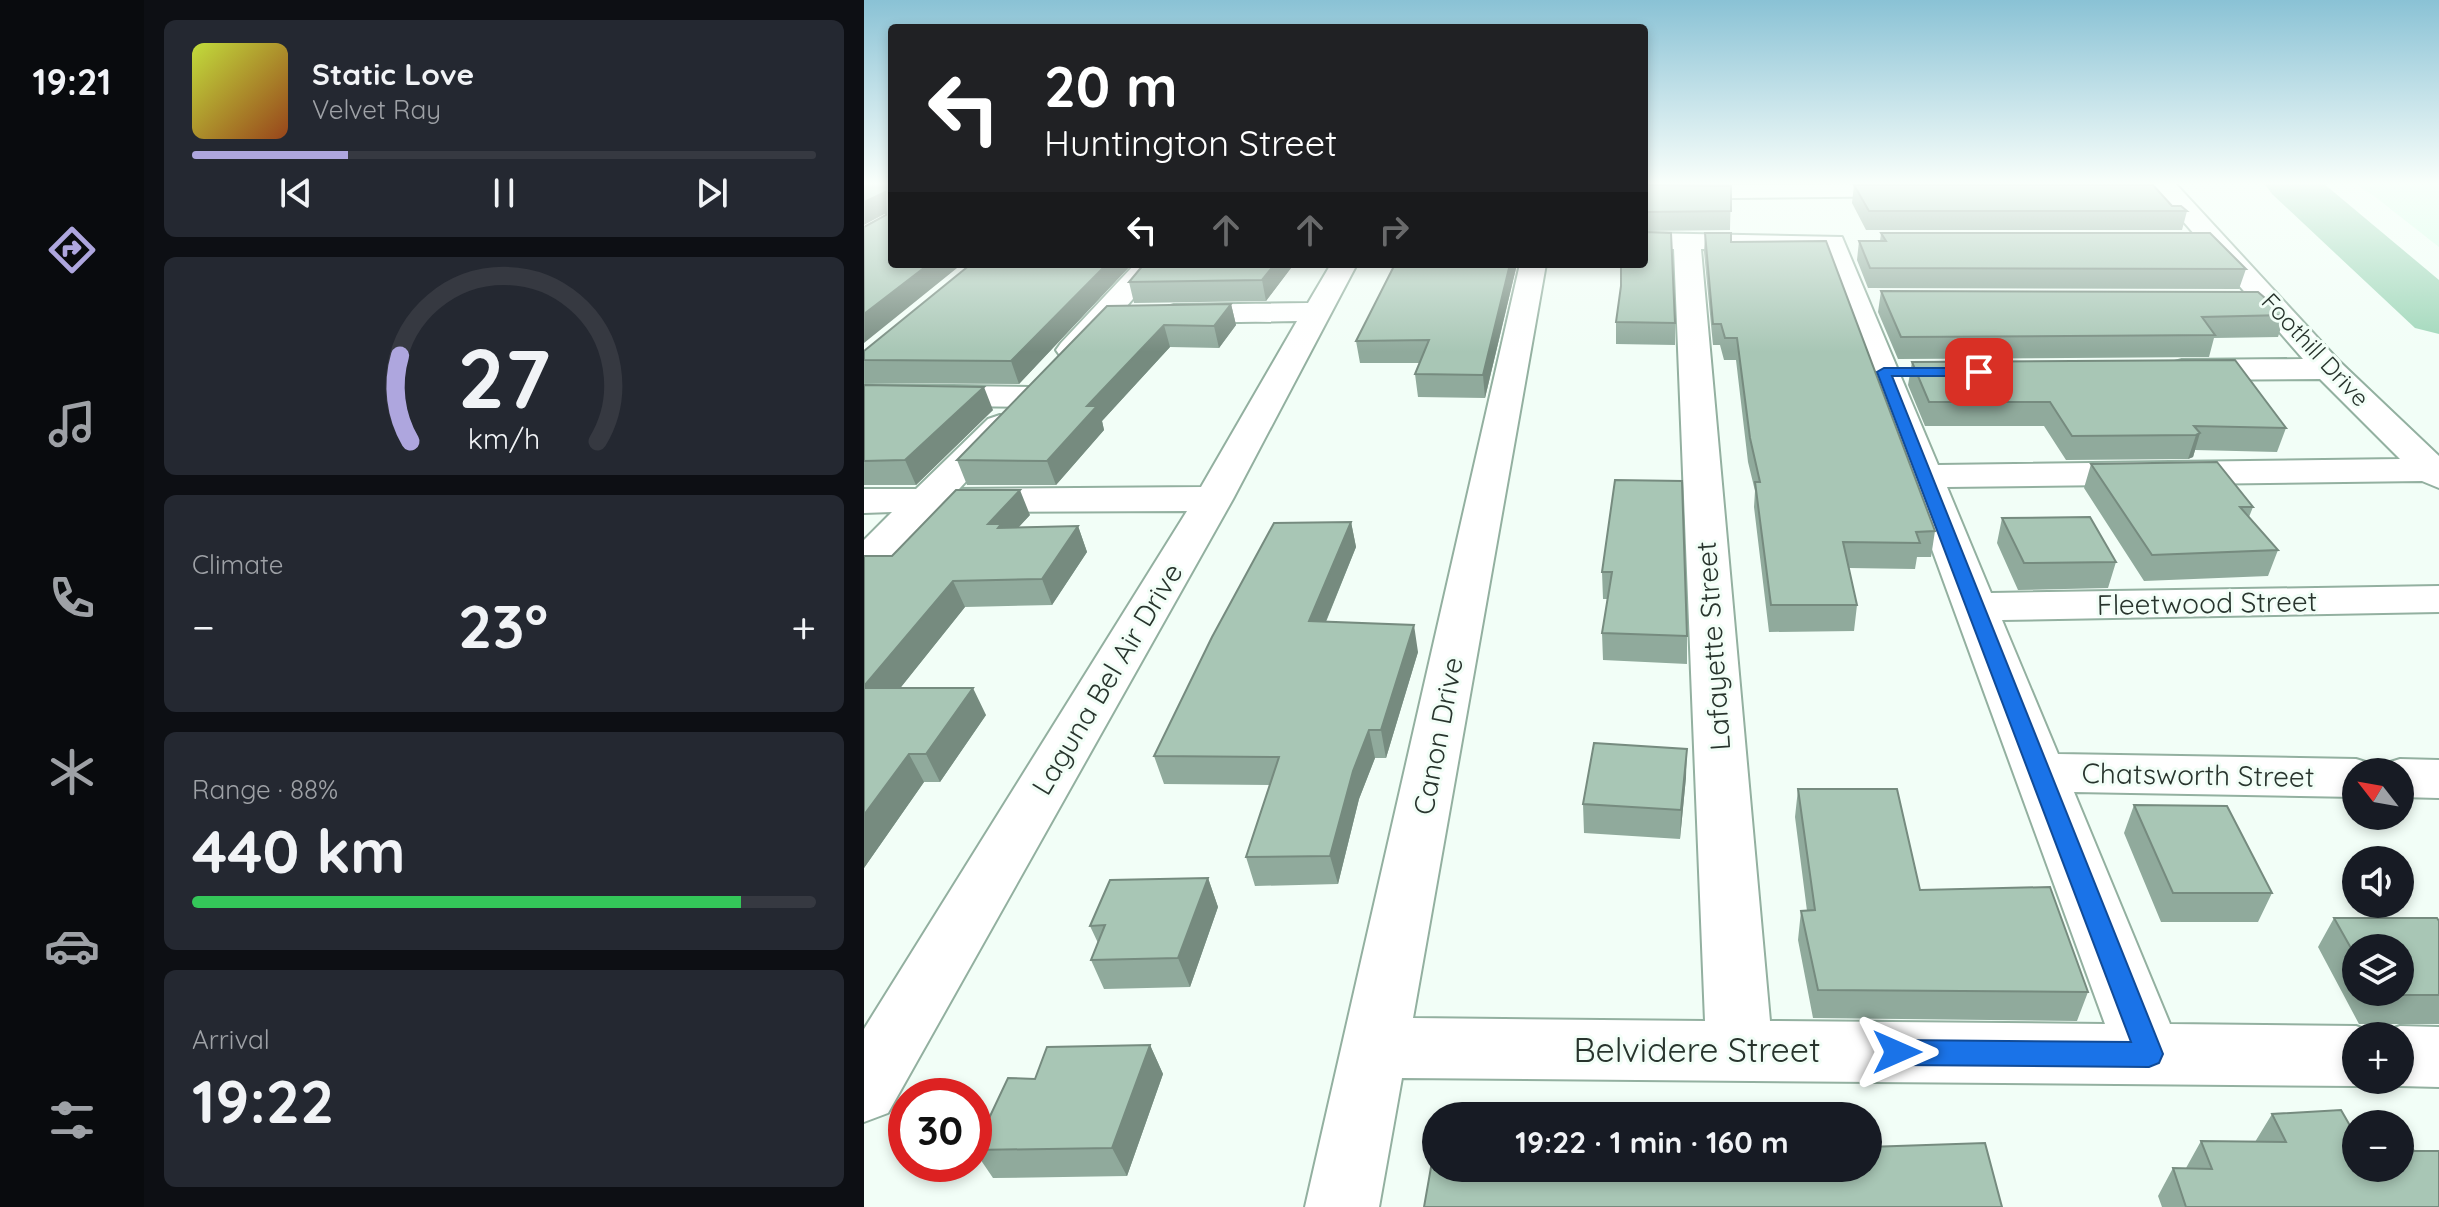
<!DOCTYPE html>
<html lang="en">
<head>
<meta charset="utf-8">
<style>
  :root { --surface:#171b24; --page:#242831; --text:#f1f3f6; --muted:#9ea1a6; --line:#363941; --accent:#aea6de }
  body { margin:0; font-family:Quicksand,sans-serif; background:var(--page); color:var(--text); height:100vh; display:flex; flex-direction:column; font-size:30px; white-space:nowrap }
  * { box-sizing:border-box; margin:0 }
  p { font-size:26px; color:var(--muted) }
  .icon { flex:none; width:44px; height:44px; fill:none; stroke:currentColor; stroke-width:2; stroke-linecap:round; stroke-linejoin:round }
  .map { position:relative; flex:1; overflow:hidden }
  .sheet { display:flex; flex-direction:column; gap:20px; padding:20px; background:#0d0f14; width:720px }
  .sheet>* { flex:none }
  .guide { position:absolute; left:24px; top:24px; width:760px; height:244px; border-radius:8px; box-shadow:0 4px 12px #0003; background:#202124; color:#fff; overflow:hidden }
  .needle { width:52px; rotate:301deg }
  .controls { position:absolute; left:1478px; top:758px; display:grid; gap:16px }
  .controls a { display:grid; place-items:center; width:72px; height:72px; border-radius:50%; background:var(--surface); box-shadow:0 4px 12px #0003; font-size:40px }
  .speed { position:absolute; left:24px; top:1078px; display:flex; gap:16px; font-size:40px; font-weight:700; text-align:center }
  .speed>* { display:grid; place-content:center; width:104px; height:104px; border-radius:50%; background:var(--surface); box-shadow:0 4px 12px #0003; line-height:1 }
  .speed .limit { border:12px solid #d22; background:#fff; color:#111 }
  .pin { position:absolute; display:grid; place-items:center; width:68px; height:68px; color:#fff; margin:-34px; border-radius:16px; box-shadow:0 4px 12px #0006 }
  .me { position:absolute; width:88px; margin:-44px; rotate:90deg; stroke-linejoin:round; filter:drop-shadow(0 0 6px #0008) }
  .turn { display:flex; align-items:center; gap:28px; height:168px; padding:0 24px; font-size:36px }
  .turn .icon { width:104px; height:104px; stroke-width:2.5 }
  .turn b { display:block; font-size:56px; line-height:68px }
  .lanes { display:flex; align-items:center; height:76px; padding:0 24px; background:#0003; justify-content:center; gap:40px; direction:ltr }
  .lanes .off { opacity:.35 }
  .big { font-size:60px; font-weight:800; line-height:1.1 }
  .sheet .tile { flex:1; display:flex; flex-direction:column; justify-content:center; gap:12px; min-width:0; padding:0 28px; border-radius:12px; background:var(--page) }
  .sheet .dial { align-items:center; gap:0 }
  .dial svg { height:208px; overflow:visible; fill:none; stroke:var(--line); stroke-width:7; stroke-linecap:round; text-anchor:middle }
  .dial text { fill:var(--text); stroke:none }
  .song { display:flex; align-items:center; gap:24px }
  .cover { width:96px; height:96px; border-radius:12px; background:linear-gradient(135deg,hsl(70 70% 55%),hsl(20 70% 35%)) }
  .played { height:8px; border-radius:4px; background:linear-gradient(90deg,var(--accent) 25%,var(--line) 25%) }
  .keys { display:flex; justify-content:space-around; direction:ltr }
  .heat { display:flex; justify-content:space-between; align-items:center; font-size:44px; direction:ltr }
  .charge { height:12px; border-radius:6px; background:linear-gradient(90deg,#34c759 88%,var(--line) 0) }
  .trip { position:absolute; left:558px; top:1102px; width:460px; height:80px; border-radius:40px; background:var(--surface); box-shadow:0 4px 12px #0003; font-weight:800; line-height:80px; text-align:center }
  main { display:flex; flex:1; min-height:0 }
  .tab-bar { display:flex; flex-direction:column; width:144px; justify-content:space-around; align-items:center; background:#090b0e; color:var(--muted) }
  .tab-bar .icon { width:56px; height:56px }
  .tab-bar .current { color:var(--accent) }
  .tab-bar b { font-size:36px; color:var(--text) }
  .map>svg:first-child { display:block }
</style>
</head>
<body>
<main>
<nav class="tab-bar">
<b>19:21</b>
<svg class="icon current" aria-label="directions" viewBox="0 0 24 24"><path d="M12 3l9 9-9 9-9-9zM9 14v-3h6M13 9l2 2-2 2"/></svg>
<svg class="icon" aria-label="music" viewBox="0 0 24 24"><path d="M9 18V5l10-2v13"/><circle cx="6" cy="18" r="3"/><circle cx="16" cy="16" r="3"/></svg>
<svg class="icon" aria-label="phone" viewBox="0 0 24 24"><path d="M5 4h4l2 5-3 2q2 4 5 5l2-3 5 2v4C11 20 4 13 5 4z"/></svg>
<svg class="icon" aria-label="climate" viewBox="0 0 24 24"><path d="M12 3v18M4 7l16 10M4 17L20 7"/></svg>
<svg class="icon" aria-label="car" viewBox="0 0 24 24"><path d="M5 17H2v-5l4-1 3-4h7l3 4 3 1v5h-3M9 17h6M6 11h13"/><circle cx="7" cy="17" r="2"/><circle cx="17" cy="17" r="2"/></svg>
<svg class="icon" aria-label="filters" viewBox="0 0 24 24"><path d="M4 7h16M4 17h16"/><circle cx="9" cy="7" r="2"/><circle cx="15" cy="17" r="2"/></svg>
</nav>
<section class="sheet">
<div class="tile">
<div class="song"><i class="cover"></i><div><b>Static Love</b><p>Velvet Ray</p></div></div>
<div class="played"></div>
<div class="keys"><svg class="icon" aria-label="previous" viewBox="0 0 24 24"><path d="M18 5L8 12l10 7zM5 5v14"/></svg><svg class="icon" aria-label="pause" viewBox="0 0 24 24"><path d="M8 5v14M16 5v14"/></svg><svg class="icon" aria-label="next" viewBox="0 0 24 24"><path d="M6 5l10 7-10 7zM19 5v14"/></svg></div>
</div>
<div class="tile dial"><svg viewBox="0 0 100 80">
<path d="M14 69A42 42 0 1 1 86 69"/>
<path d="M14 69A42 42 0 0 1 10 36" stroke="#aea6de"/>
<text x="50" y="56" font-size="32" font-weight="700">27</text>
<text x="50" y="72" font-size="11">km/h</text>
</svg></div>
<div class="tile"><p>Climate</p>
<div class="heat"><a>−</a><b class="big">23°</b><a>+</a></div>
</div>
<div class="tile"><p>Range · 88%</p><b class="big">440 km</b><div class="charge"></div></div>
<div class="tile"><p>Arrival</p><b class="big">19:22</b></div>
</section>
<div class="map">
<svg width="1575" height="1207" viewBox="0 0 1575 1207">
  <rect width="100%" height="100%" fill="#f2fef7"/>
  <path fill="#d7fee9" d="M1490,183H1575V247L1510,196Z"/>
  <g fill="none" stroke-linecap="round" stroke-linejoin="round">
    <path fill="#9ed6b8" fill-rule="evenodd" d="M1400,183H1459L1575,280V334L1551,328L1408,194Z"/>
    <g stroke="#93b0a0" stroke-width="4">
      <path id="minor" d="M1311,183L1476,362L1575,456V488L1558,481L1083,487L1127,593L1575,586V612L1138,620L1194,754L1492,759L1511,765L1514,770L1517,765L1536,759L1575,760V798L1536,797V772H1492V797L1210,792L1306,1024L1492,1026L1514,1034L1536,1026L1575,1027V1087L1536,1086L1519,1080H1536V1036H1492V1080H1509L1492,1086L538,1078L515,1207H441L656,264H682L549,1018L841,1021L810,249H780V233L978,237L1074,465L1536,459L1456,379L1318,380L1307,377L1302,370L1307,363L1318,360L1439,359L1298,197L1235,198L1227,196L1223,191L1227,186L1235,184ZM837,249L959,250L1241,1024L906,1021Z
        M1050,184L1058,186L1062,191L1058,196L780,199V185Z
        M271,264H299L219,357L208,359L197,357L192,350L197,343Z
        M467,264H493L369,499L24,1113L0,1122V1029L323,511L72,512L15,572L0,576V540L28,512L0,513V489H52L124,419L136,415L148,419L154,426L95,489L337,487L433,321L310,323L300,320L295,314L300,308L310,305L444,303Z
        M0,385L165,387L177,390L182,397L177,404L165,407L0,405Z"/>
    </g>
    <use href="#minor" fill="#fff" fill-rule="evenodd"/>
  </g>
  <path fill="#90aa9c" fill-rule="evenodd" d="M780,185L867,186L866,230L780,231Z
    M990,185L1308,206L1323,211L1318,230H1002L988,203Z
    M841,233L867,242L1071,531L1067,557H1053L1051,569L985,568L993,605L990,631L905,632L890,507L891,491L884,462L872,360H860L856,345H849L840,252Z
    M1017,233L1382,269L1375,289L1004,288L993,260L995,241H1016Z
    M268,264L155,384L0,383V360Z
    M280,264H430L402,301L270,303L265,282Z
    M531,264H653L621,398L554,397L551,374L556,363H496L492,341Z
    M1017,291L1421,315L1414,337L1350,338L1345,357L1034,359L1014,312Z
    M367,304L372,325L355,348L306,347L238,421L240,430L192,485H103L93,460L243,306Z
    M752,322L811,323V345L752,344Z
    M1048,362L1422,428L1413,452L1331,450L1329,457L1324,459L1202,460L1180,426H1061L1044,385Z
    M0,385L129,410L52,485H0Z
    M1227,464L1389,507L1385,517L1414,550L1404,576L1280,581L1220,488Z
    M751,480L823,636V664L739,660L738,633L744,599H739L738,572Z
    M166,515L154,527L214,526L223,552L188,605L101,607L36,688L122,715L76,782H60L0,868V556H28Z
    M1138,518L1252,562L1244,588L1154,590L1133,543Z
    M487,522L492,547L462,622L554,652L522,758H511L495,799L474,884L391,886L382,857L406,785L300,784L290,756Z
    M822,777L816,839L720,833L719,804Z
    M934,789L1056,890L1224,992L1213,1021L949,1018L934,940L937,911H943L931,817Z
    M1270,805L1408,893L1394,922H1297L1260,833Z
    M344,878L354,907L326,987L240,989L227,960L234,943L226,926Z
    M1470,918L1575,921V1024H1495L1454,947ZM1492,948L1536,992H1492Z
    M286,1045L299,1074L263,1176L129,1178L110,1150L171,1079Z
    M1408,1114L1492,1168L1575,1207H1298L1294,1196L1309,1168H1322L1337,1141L1391,1142Z"/>
  <path fill="#768b7f" d="M21,192L28,210L0,225V202Z
    M65,264H98L0,343V314Z
    M243,264H268L155,384L147,361Z
    M411,264H430L402,301L398,280Z
    M646,264H653L621,398L619,375Z
    M367,304L372,325L355,348L350,326Z
    M300,325L306,347L238,421L240,430L192,485L183,461L223,406Z
    M120,387L129,410L52,485L41,460Z
    M1336,433L1329,457L1324,459L1332,435Z
    M156,490L166,515L143,540L124,524Z
    M487,522L492,547L451,648L445,621Z
    M214,526L223,552L188,605L178,579Z
    M89,581L101,607L14,716L0,690V686Z
    M550,625L554,652L522,758L517,730Z
    M109,688L122,715L76,782L62,754Z
    M505,730L511,758L495,799L474,884L466,856L489,771Z
    M823,749L822,777L816,839L817,810Z
    M45,754L60,782L0,868V815Z
    M344,878L354,907L326,987L314,958Z
    M286,1045L299,1074L263,1176L248,1148Z"/>
  <path fill="#a8c6b5" stroke="#768b7f" stroke-width="2" d="M0,183H28V264H65L0,314V227L22,215L21,192L0,202Z
    M780,185L867,186V211L780,212Z
    M990,185H1289L1308,206H1317L1323,211H1005Z
    M780,232L807,233L811,323L752,322L757,286V264H780Z
    M841,233H867V242L962,241L1071,531L1052,532L1056,543L979,542L993,605H907L891,482H896L886,438L873,338H861L857,324H849Z
    M1017,233H1346L1382,269L1006,268L995,241H1022Z
    M107,264H243L147,361L0,360V351Z
    M280,264H411L398,280L265,282Z
    M531,264H646L619,375L551,374L565,340L492,341Z
    M1017,291L1394,292L1421,315L1338,317L1351,335L1037,337Z
    M367,304L350,326L300,325L223,406H233L183,461L93,460L243,306Z
    M1371,360L1422,428L1330,426L1336,433L1332,435L1208,436L1186,402H1065L1048,362Z
    M0,385L120,387L41,460L0,461Z
    M1353,462L1389,507H1376L1414,550L1288,555L1227,464Z
    M751,480L818,481L823,636L738,633L748,572H738Z
    M92,490H156L124,524H137L134,528L214,526L178,579L89,581L0,686V556H28Z
    M1226,517L1252,562L1160,563L1138,518Z
    M487,522L445,621L550,625L517,730H505L489,771L466,856L382,857L415,757L290,756L348,637L410,523Z
    M0,688H109L62,754H45L0,815Z
    M730,743L823,749L817,810L719,804Z
    M934,789H1033L1056,890L1186,887L1224,992L954,990L937,911L951,910Z
    M1270,805L1363,806L1408,893H1309Z
    M344,878L314,958L227,960L241,925L226,926L246,880Z
    M1470,918H1573L1575,921V995H1514L1512,992H1536V948H1492V957Z
    M286,1045L248,1148L110,1150L144,1078L171,1079L183,1047Z
    M1477,1110L1492,1136V1168H1536V1147L1547,1146L1550,1151H1575V1207H1322L1309,1168L1348,1169L1337,1141L1422,1142L1408,1114Z
    M572,1139V1168H1004V1147L1121,1143L1138,1207H560Z"/>
  <linearGradient id="sky" x2="0" y2="1"><stop stop-color="#8ac2d5"/><stop offset="0.52" stop-color="#f9fffb"/><stop offset="1" stop-color="#f9fffb" stop-opacity="0"/></linearGradient>
  <rect width="1575" height="352" fill="url(#sky)"/>
  <path fill="#1a73e8" stroke="#114b97" stroke-width="2" d="M1020,368H1115L1122,372L1115,376H1028L1299,1054L1295,1063L1285,1067L1033,1065L1023,1061L1019,1052L1023,1043L1033,1040L1267,1042L1013,372Z"/>
  <g text-anchor="middle" stroke-width="6" stroke-linejoin="round" paint-order="stroke">
    <g font-size="24" fill="#28342d" stroke="#f2fef7">
      <text transform="translate(1451 350) rotate(47)" y="8">Foothill Drive</text>
    </g>
    <g font-size="28" fill="#28342d" stroke="#f2fef7">
      <text transform="translate(1343 603) rotate(-1)" y="10">Fleetwood Street</text>
      <text transform="translate(849 646) rotate(-94)" y="10">Lafayette Street</text>
      <text transform="translate(243 679) rotate(-59)" y="10">Laguna Bel Air Drive</text>
      <text transform="translate(574 736) rotate(-79)" y="10">Canon Drive</text>
      <text transform="translate(1334 775) rotate(1)" y="10">Chatsworth Street</text>
    </g>
    <g font-size="34" fill="#28342d" stroke="#f2fef7">
      <text x="833" y="1062">Belvidere Street</text>
    </g>
  </g>
</svg>
<div class="controls">
<a><svg class="needle" viewBox="-14 -14 28 28"><path d="M0-13l5 13h-10z" fill="#e53935"/><path d="M0 13l5-13h-10z" fill="#9ea1a6"/></svg></a>
<a><svg class="icon" aria-label="sound" viewBox="0 0 24 24"><path d="M4 9h4l5-4v14l-5-4H4zM17 9q2 3 0 6"/></svg></a>
<a><svg class="icon" aria-label="layers" viewBox="0 0 24 24"><path d="M12 4l9 5-9 5-9-5zM3 14l9 5 9-5"/></svg></a>
<a>+</a>
<a>−</a>
</div>
<div class="speed"><div class="limit">30</div></div>
<div class="pin" style="left:1115px;top:372px;background:#d93025"><svg class="icon" aria-label="arrive" viewBox="0 0 24 24"><path d="M6 21V4h12l-3 4 3 4H6"/></svg></div>
<svg class="me" style="left:1033px;top:1052px" viewBox="-20 -20 40 40"><path d="M0-17L14 15 0 8-14 15z" fill="#1a73e8" stroke="#fff" stroke-width="4"/></svg>
<div class="trip">19:22 · 1 min · 160 m</div>
<div class="guide">
<div class="turn"><svg class="icon" aria-label="left" viewBox="0 0 24 24"><path d="M17 20v-9H6M10 6l-5 5 5 5"/></svg><div><b>20 m</b>Huntington Street</div></div>
<div class="lanes"><svg class="icon" aria-label="left" viewBox="0 0 24 24"><path d="M17 20v-9H6M10 6l-5 5 5 5"/></svg><svg class="icon off" aria-label="ahead" viewBox="0 0 24 24"><path d="M12 20V5M6 11l6-6 6 6"/></svg><svg class="icon off" aria-label="ahead" viewBox="0 0 24 24"><path d="M12 20V5M6 11l6-6 6 6"/></svg><svg class="icon off" aria-label="right" viewBox="0 0 24 24"><path d="M7 20v-9h11M14 6l5 5-5 5"/></svg></div>
</div>
</div>
</main>
</body>
</html>
